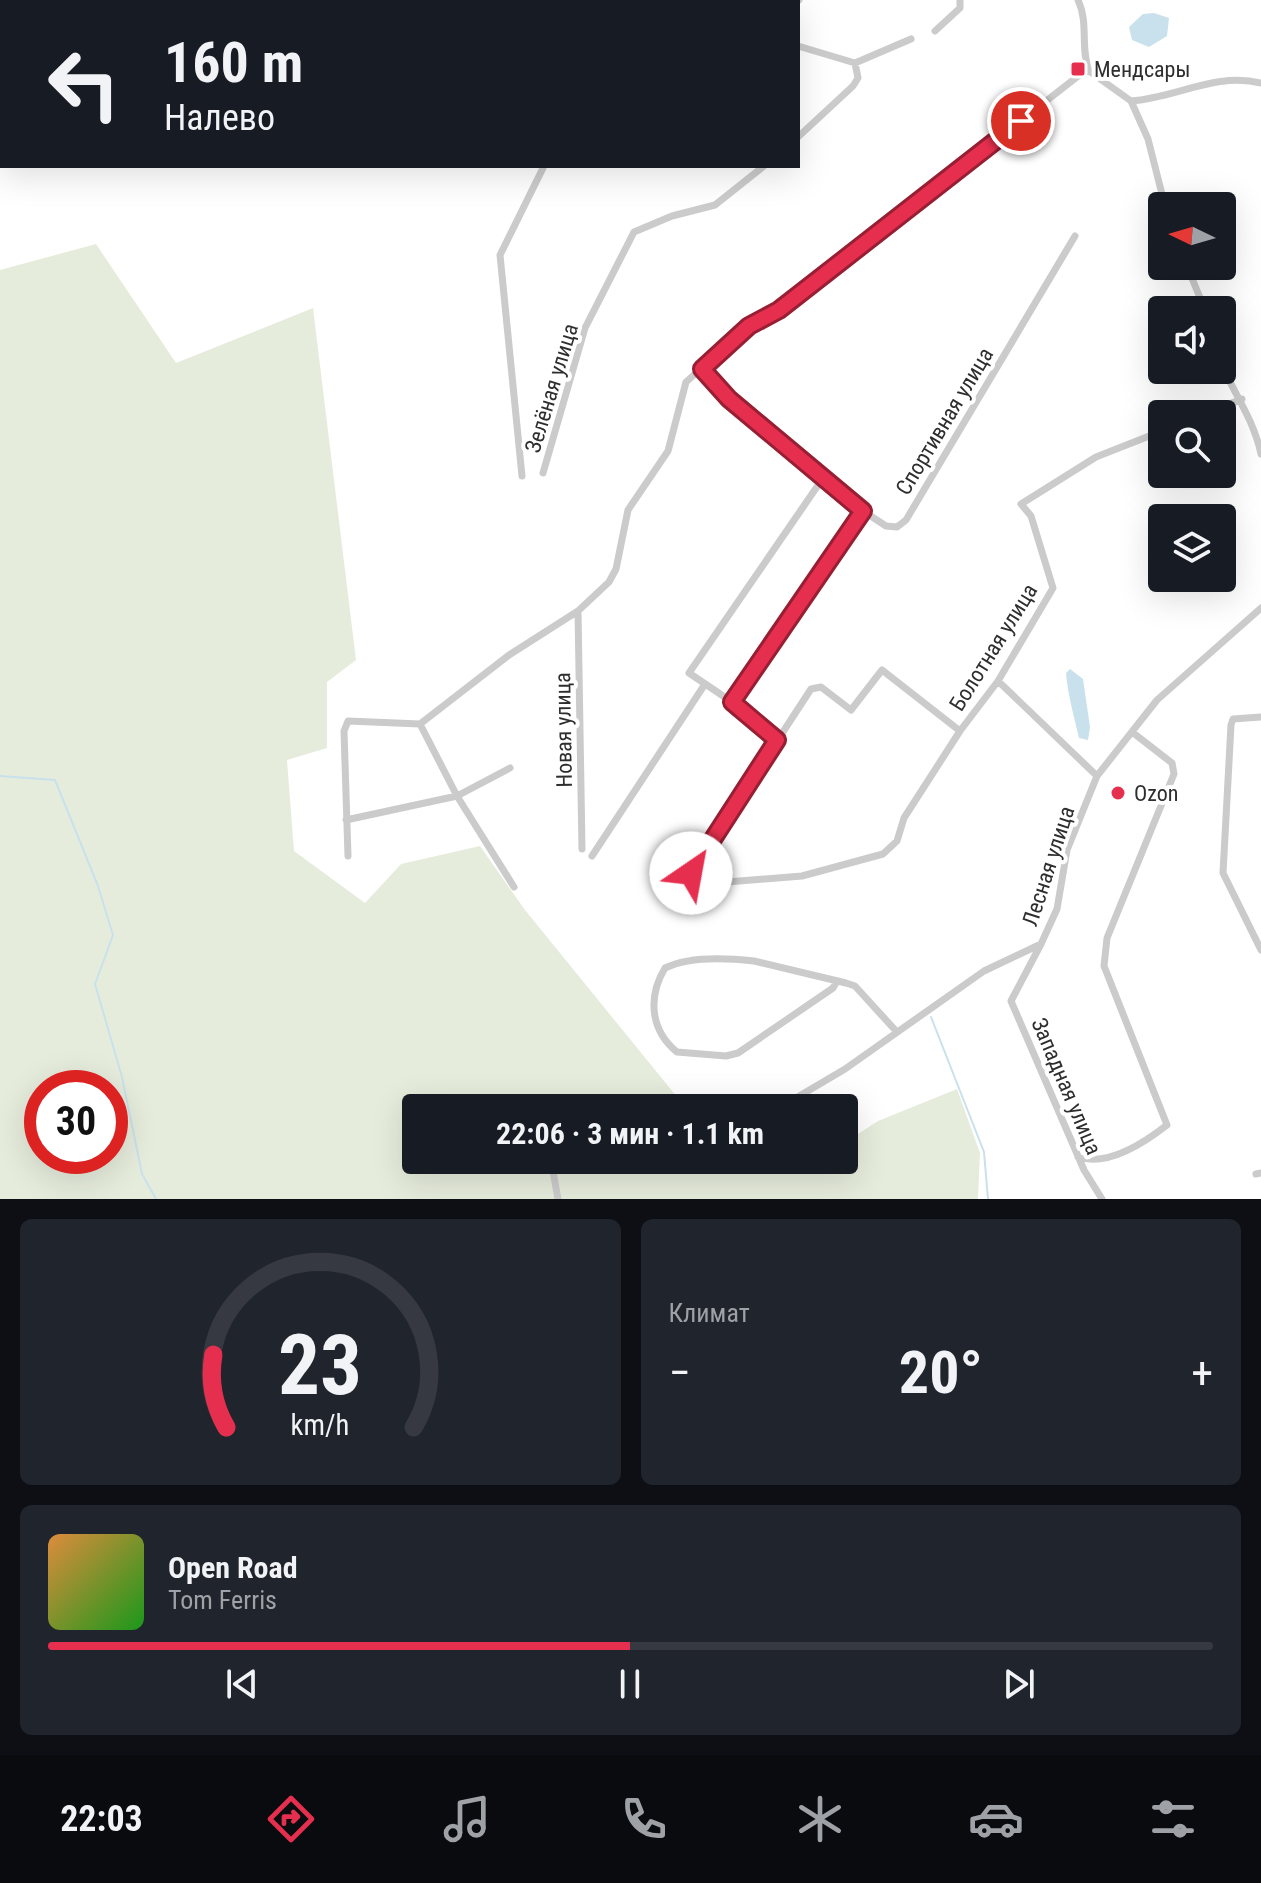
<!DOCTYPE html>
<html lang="ru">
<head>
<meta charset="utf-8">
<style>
  :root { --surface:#171b24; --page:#20242c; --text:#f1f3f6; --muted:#9ea1a6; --line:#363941; --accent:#e62f4e }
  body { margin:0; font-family:"Roboto Condensed",sans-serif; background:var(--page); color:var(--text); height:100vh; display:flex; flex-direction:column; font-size:30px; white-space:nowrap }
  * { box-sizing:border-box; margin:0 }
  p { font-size:26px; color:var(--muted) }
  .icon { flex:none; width:44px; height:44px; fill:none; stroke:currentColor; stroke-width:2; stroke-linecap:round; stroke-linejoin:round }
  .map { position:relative; height:1199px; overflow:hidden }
  .drawer { display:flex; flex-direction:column; gap:20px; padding:20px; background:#0d0f14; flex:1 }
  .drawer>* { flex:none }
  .hud { position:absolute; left:0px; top:0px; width:800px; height:168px; box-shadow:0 8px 32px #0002; background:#171b24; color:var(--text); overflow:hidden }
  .needle { width:52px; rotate:275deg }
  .buttons { position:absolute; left:1148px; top:192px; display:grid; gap:16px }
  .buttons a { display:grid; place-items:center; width:88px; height:88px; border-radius:8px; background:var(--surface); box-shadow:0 8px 32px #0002; font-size:40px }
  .speed { position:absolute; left:24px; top:1070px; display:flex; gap:16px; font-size:40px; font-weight:700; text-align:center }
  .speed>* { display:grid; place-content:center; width:104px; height:104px; border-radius:50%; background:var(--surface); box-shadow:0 8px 32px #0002; line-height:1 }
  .speed .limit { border:12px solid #d22; background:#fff; color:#111 }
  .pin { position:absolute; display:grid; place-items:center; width:68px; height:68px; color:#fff; margin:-34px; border:4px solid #fff; border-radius:50%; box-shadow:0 2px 8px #0007 }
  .me { position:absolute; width:88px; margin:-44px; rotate:33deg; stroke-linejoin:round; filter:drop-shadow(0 0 6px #0008) }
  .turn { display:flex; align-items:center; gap:28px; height:168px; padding:0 32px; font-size:36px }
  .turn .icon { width:104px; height:104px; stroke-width:2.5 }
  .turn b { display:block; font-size:56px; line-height:68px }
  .big { font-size:60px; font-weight:700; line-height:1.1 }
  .drawer .tile { flex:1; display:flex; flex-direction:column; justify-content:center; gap:12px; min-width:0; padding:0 28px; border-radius:12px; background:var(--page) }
  .drawer .dial { align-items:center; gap:0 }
  .dial svg { height:208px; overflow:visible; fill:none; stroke:var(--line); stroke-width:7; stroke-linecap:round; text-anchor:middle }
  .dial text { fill:var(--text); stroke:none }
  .song { display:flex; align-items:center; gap:24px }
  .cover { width:96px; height:96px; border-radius:12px; background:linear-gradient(135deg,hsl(30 70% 55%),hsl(120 70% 35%)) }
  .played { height:8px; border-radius:4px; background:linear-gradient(90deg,var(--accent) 50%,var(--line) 50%) }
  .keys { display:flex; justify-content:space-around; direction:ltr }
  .heat { display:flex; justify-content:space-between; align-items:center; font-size:44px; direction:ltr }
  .drawer .tiles { flex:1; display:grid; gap:20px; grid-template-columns:1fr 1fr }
  .tile:last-child { grid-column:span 2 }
  .trip { position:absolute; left:402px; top:1094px; width:456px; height:80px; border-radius:8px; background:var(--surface); box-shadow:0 8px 32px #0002; font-weight:700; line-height:80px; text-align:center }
  .tabs { display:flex; height:128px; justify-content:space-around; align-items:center; background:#090b0e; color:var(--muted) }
  .tabs .icon { width:56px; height:56px }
  .tabs .active { color:var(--accent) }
  .tabs b { font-size:36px; color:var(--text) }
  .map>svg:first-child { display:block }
</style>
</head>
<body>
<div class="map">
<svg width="1261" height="1199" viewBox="0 0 1261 1199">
  <rect width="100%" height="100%" fill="#fff"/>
  <path fill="#e6ecdc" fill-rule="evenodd" d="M96,244L176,363L313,308L356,660L327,682V748L287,760L294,851L365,903L401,864L480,846L525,910L686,1108H416V1160H718L722,1174L797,1160H844V1143L878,1121L957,1089L980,1153L978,1199H0V270ZM42,1088H110V1156H42Z"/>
  <path fill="#c8e1ec" d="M1154,13L1169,18L1167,36L1149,47L1132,40L1129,27L1143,14Z
    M1070,669L1083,679L1090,727L1088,740L1079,738C1074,716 1068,696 1066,673Z"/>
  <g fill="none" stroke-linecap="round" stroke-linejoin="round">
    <path stroke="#c8e1ec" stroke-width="2" d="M0,776L55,780L98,886L113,935L95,984L122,1077L142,1174L156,1199
      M931,1017L984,1152L988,1199"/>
    <path stroke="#cbcbcb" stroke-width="7" d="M156,0L159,2
      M599,0L603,2
      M688,0L689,2
      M1078,0C1089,23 1080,48 1089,71
      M350,2L352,0
      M795,2L799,0
      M935,31L960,8V0
      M798,46L855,63L911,39
      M1089,71L1131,101C1176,98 1215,72 1261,83
      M1131,101L1148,139L1165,206
      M798,137L853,86L858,78L855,63
      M1187,266L1205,310
      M1222,366C1236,396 1254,421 1261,454
      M702,369L729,399L863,511L886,526L897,527L906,520L1075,236
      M1204,414L1242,399
      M543,473L585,328L634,232L672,216L715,205L764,166
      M522,476L500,255L544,166
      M578,611L582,849
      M998,681L1097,776
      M732,702L863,511
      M1261,717L1233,719L1231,725L1223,873L1261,950
      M420,724L457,796L514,887
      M960,731L882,670L851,710L821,687L811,689L691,873L689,885L802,876L883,854L897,841L904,818L960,731L998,681L1053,588L1031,516L1021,504L1096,457L1162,431
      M777,740L732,702L689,673L823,478
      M346,820L457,796L510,768
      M348,856L344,731L348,721L420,724L509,655L578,611L609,582L616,569L628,510L668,451L686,382L749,326L779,310L1082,73L1089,71
      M592,856L705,684
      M1041,944L1011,1001L1084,1170L1102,1199
      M837,981L833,988L738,1053L726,1056L677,1052C651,1031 647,998 665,968C689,956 728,958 754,961L846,983L855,986L896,1031
      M581,1108H589
      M779,1108L845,1069L984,971L1041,944L1057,909L1067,850L1097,776L1157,700L1261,608
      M1078,1157C1108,1167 1144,1143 1167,1125L1104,966L1107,938L1174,774L1172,763L1132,732
      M551,1160L558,1199
      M1256,1174L1261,1173"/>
  </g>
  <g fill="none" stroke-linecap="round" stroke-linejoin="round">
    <g stroke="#961f33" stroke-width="20">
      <path id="route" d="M691,873L777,740L732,702L863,511L729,399L702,369L749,326L779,310L1021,121"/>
    </g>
    <use href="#route" stroke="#e62f4e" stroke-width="14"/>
  </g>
  <g fill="#e62f4e" stroke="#fff" stroke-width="3">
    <rect x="1070" y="61" width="16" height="16" rx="4"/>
    <circle cx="1118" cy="793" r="8"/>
  </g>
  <g text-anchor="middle" stroke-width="8" stroke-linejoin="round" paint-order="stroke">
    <g font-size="22" fill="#2e2e2e" stroke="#fff" text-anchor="start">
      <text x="1094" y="77">Мендсары</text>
      <text x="1134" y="801">Ozon</text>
    </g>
    <g font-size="22" fill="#2e2e2e" stroke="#fff">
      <text transform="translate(551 388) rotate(-73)" y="8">Зелёная улица</text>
      <text transform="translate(944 421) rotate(-59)" y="8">Спортивная улица</text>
      <text transform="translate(993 647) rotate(-58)" y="8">Болотная улица</text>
      <text transform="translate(563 730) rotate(-91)" y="8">Новая улица</text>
      <text transform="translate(1048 866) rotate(-72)" y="8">Лесная улица</text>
      <text transform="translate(1067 1086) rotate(67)" y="8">Западная улица</text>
    </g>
  </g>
</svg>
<div class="buttons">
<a><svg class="needle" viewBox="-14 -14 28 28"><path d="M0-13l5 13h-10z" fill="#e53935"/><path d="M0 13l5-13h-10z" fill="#9ea1a6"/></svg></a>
<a><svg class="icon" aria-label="sound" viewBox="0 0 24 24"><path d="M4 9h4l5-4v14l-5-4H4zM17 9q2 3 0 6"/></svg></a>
<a><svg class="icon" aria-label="search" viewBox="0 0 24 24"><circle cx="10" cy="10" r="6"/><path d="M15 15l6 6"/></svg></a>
<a><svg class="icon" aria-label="layers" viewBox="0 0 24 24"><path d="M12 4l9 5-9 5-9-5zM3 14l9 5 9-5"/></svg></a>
</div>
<div class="speed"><div class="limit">30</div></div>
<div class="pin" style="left:1021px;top:121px;background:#d93025"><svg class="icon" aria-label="arrive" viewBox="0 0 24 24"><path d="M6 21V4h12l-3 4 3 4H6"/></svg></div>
<svg class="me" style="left:691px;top:873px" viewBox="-20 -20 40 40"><circle r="19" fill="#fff"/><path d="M0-13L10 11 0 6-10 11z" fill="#e62f4e"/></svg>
<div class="trip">22:06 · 3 мин · 1.1 km</div>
<div class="hud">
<div class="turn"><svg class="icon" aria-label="left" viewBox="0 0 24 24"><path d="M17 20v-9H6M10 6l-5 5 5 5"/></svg><div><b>160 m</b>Налево</div></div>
</div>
</div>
<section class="drawer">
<div class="tiles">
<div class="tile dial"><svg viewBox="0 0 100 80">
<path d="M14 69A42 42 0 1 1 86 69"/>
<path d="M14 69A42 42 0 0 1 9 41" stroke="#e62f4e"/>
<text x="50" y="56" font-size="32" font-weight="700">23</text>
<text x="50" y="72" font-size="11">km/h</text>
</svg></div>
<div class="tile"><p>Климат</p>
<div class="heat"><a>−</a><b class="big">20°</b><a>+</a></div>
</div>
<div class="tile">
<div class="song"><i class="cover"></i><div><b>Open Road</b><p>Tom Ferris</p></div></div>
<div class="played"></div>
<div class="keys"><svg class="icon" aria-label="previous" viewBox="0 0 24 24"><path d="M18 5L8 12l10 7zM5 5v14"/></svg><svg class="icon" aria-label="pause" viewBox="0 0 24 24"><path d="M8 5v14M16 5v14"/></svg><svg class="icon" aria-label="next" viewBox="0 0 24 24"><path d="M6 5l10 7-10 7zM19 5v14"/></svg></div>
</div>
</div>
</section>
<nav class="tabs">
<b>22:03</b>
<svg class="icon active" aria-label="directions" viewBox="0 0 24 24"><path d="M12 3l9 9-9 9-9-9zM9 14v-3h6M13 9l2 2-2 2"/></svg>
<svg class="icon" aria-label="music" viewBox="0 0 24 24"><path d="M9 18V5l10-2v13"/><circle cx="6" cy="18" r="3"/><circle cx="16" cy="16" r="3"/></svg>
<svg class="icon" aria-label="phone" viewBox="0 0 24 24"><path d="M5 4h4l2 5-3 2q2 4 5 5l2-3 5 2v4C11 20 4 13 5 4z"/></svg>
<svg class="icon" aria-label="climate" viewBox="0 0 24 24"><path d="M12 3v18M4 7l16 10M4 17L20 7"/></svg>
<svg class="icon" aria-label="car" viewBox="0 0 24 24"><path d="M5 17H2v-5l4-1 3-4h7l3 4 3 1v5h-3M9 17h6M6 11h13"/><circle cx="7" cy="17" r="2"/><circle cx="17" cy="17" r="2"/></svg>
<svg class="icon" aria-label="filters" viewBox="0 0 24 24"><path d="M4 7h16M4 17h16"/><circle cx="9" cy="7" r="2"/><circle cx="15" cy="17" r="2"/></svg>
</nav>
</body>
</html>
